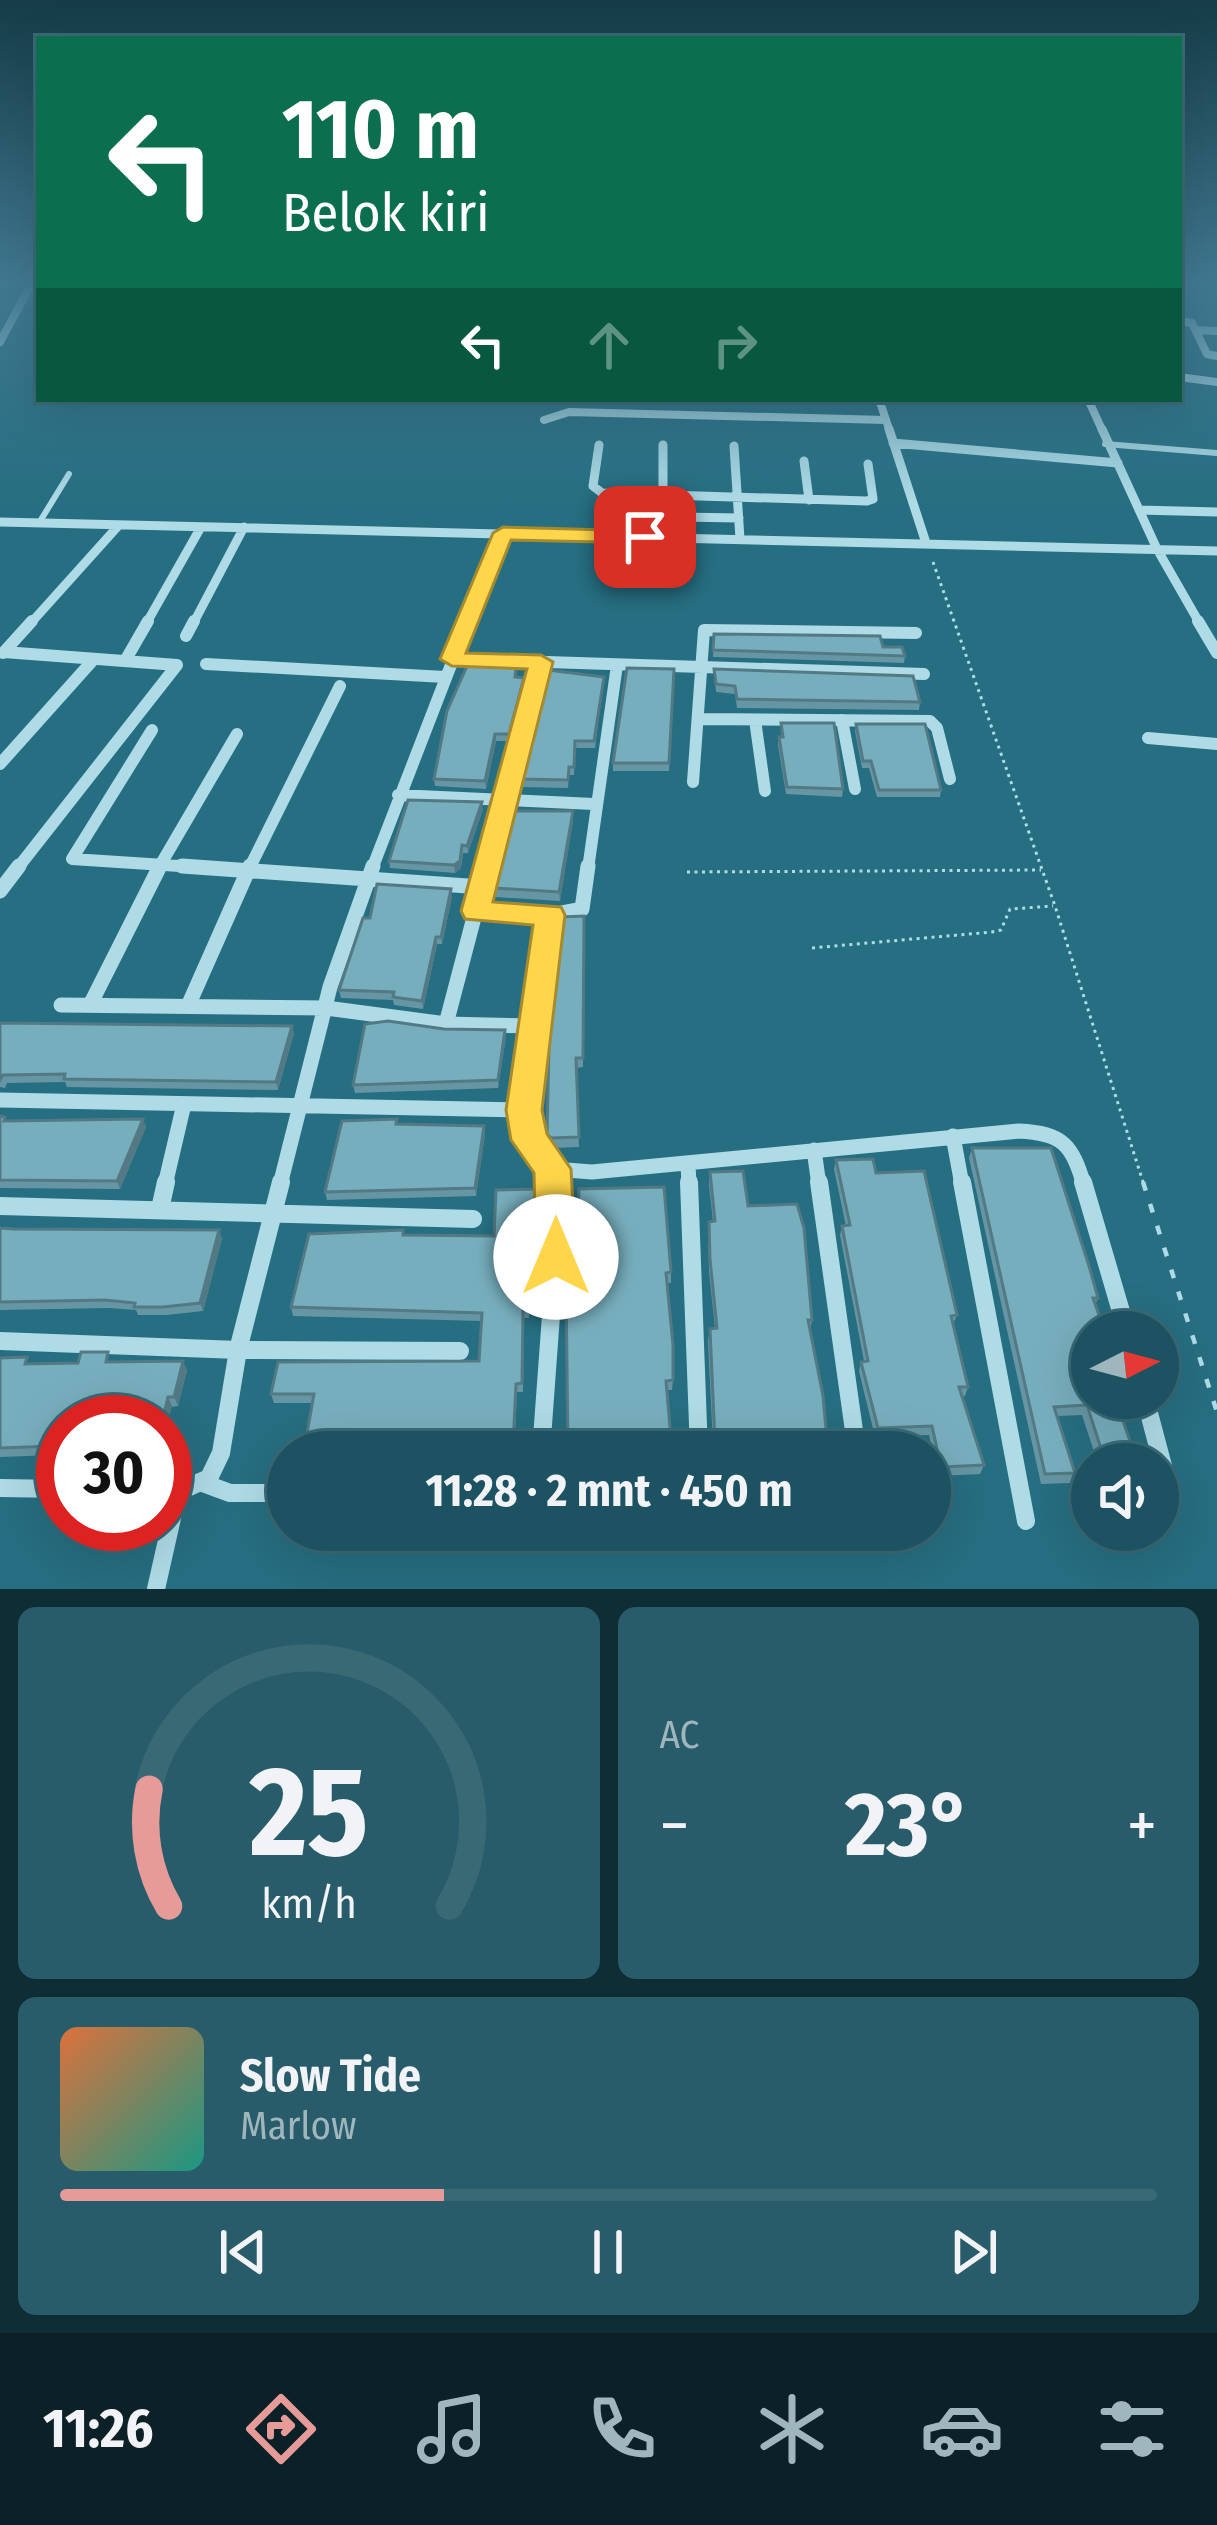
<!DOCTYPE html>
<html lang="id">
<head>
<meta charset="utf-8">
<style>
  :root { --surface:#1c5261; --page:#295c6a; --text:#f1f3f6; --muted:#a0b6bd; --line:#3a6976; --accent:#e69b98 }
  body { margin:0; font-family:"Fira Sans Condensed",sans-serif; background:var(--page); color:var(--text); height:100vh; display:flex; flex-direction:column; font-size:45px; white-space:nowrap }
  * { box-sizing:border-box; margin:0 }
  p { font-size:39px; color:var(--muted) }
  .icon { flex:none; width:66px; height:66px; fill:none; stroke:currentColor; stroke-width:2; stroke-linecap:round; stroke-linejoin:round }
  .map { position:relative; height:1589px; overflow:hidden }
  .drawer { display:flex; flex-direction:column; gap:18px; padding:18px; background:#0f2d35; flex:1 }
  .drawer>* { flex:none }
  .banner { position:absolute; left:36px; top:36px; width:1146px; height:366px; border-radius:0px; box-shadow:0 12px 48px #0002,0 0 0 3px var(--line); background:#0b6e4f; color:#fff; overflow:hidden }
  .needle { width:78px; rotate:84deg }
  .controls { position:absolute; left:1071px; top:1311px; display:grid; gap:24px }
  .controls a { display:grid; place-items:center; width:108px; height:108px; border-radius:50%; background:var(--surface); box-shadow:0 12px 48px #0002,0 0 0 3px var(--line); font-size:60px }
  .speed { position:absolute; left:36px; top:1395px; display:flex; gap:24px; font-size:60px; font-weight:700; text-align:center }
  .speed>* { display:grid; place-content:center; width:156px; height:156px; border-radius:50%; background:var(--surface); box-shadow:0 12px 48px #0002,0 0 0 3px var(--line); line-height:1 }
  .speed .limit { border:18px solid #d22; background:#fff; color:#111 }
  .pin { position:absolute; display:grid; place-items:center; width:102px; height:102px; color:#fff; margin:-51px; border-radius:24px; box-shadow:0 6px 18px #0006 }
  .me { position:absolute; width:132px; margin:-66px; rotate:0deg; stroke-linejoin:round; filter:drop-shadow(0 0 9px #0008) }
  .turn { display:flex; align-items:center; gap:42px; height:252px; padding:0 48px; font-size:54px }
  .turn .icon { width:156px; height:156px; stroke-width:2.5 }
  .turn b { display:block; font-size:84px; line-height:102px }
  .lanes { display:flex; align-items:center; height:114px; padding:0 48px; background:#0003; justify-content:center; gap:60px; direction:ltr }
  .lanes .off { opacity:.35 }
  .big { font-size:90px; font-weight:700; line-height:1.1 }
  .drawer .widget { flex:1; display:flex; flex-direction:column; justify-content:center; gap:18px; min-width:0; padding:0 42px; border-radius:18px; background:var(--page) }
  .drawer .dial { align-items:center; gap:0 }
  .dial svg { height:312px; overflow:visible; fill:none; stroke:var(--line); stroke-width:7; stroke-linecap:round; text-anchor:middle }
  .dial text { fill:var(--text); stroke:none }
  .song { display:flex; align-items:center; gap:36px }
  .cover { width:144px; height:144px; border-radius:18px; background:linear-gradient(135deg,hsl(20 70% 55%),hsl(170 70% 35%)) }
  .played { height:12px; border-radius:6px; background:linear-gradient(90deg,var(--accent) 35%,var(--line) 35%) }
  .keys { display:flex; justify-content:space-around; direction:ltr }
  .heat { display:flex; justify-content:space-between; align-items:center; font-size:66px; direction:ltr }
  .drawer .tiles { flex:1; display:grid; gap:18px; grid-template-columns:1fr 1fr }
  .widget:last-child { grid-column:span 2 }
  .trip { position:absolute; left:267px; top:1431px; width:684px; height:120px; border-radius:60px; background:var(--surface); box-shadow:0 12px 48px #0002,0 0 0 3px var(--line); font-weight:700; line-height:120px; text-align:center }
  .tab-bar { display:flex; height:192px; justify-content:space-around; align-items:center; background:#0b2127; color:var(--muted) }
  .tab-bar .icon { width:84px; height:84px }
  .tab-bar .on { color:var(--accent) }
  .tab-bar b { font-size:54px; color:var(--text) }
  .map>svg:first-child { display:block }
</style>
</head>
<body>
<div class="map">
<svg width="1217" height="1589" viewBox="0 0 1217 1589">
  <rect width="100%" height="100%" fill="#266e81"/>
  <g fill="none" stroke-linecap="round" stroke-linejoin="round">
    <path stroke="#aedbe6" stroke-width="3" stroke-dasharray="3 4.5" stroke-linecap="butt" d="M933,562L1055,906L1144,1185
      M687,872L1041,870
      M812,948L992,932L1001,930L1010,909L1053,906"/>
    <path stroke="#aedbe6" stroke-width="4.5" stroke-dasharray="9 14" stroke-linecap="butt" d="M1143,1182L1217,1412"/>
    <path stroke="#aedbe6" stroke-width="6" d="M1105,444L1217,453
      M39,523L69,474"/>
    <path stroke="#aedbe6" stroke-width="8" d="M1179,321L1192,323L1207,354L1217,356
      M1197,330L1217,331
      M0,342L33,281
      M1179,377L1217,382
      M879,399L890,432
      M1088,399L1103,432
      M544,420L569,412L886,420"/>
    <path stroke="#aedbe6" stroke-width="9" d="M889,429L926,543
      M1102,429L1157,549L1200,624
      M893,443L1118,463
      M599,445L593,486L602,493L867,501L873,499L868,464
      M663,445V496
      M734,446L740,539
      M804,461L809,500
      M1139,510L1217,512
      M621,516L739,518
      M0,522L1217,551
      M30,624L119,525
      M146,624L201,527
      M193,624L244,527
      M467,624L503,533"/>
    <path stroke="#aedbe6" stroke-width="12" d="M1198,621L1217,653
      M186,636L194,621
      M4,652L177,665L17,869
      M3,653L32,621
      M452,659L924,674
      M125,661L148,621
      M206,664L445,677
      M699,719L930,721L937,728L950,779
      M755,720L765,791
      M842,720L855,789
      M152,730L72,859L226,869
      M1148,738L1217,744
      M0,764L94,659
      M693,782L704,630L916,633
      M398,795L594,804
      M158,869L237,734
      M249,869L340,686
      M372,869L468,621
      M487,869L541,662
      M588,869L617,665"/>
    <path stroke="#aedbe6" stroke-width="15" d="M182,866L482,887L446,1024
      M482,887L487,866
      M0,891L19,866
      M476,911L550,915L582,909L588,866
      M550,915L524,1110L529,1140L553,1169L592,1172L1019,1131C1063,1133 1072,1145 1084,1185
      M61,1005L326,1008L446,1024L534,1026
      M90,1005L160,866
      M188,1006L250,866
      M0,1100L524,1110
      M953,1136L962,1185
      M814,1150L819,1185
      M688,1163L689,1185
      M553,1169L555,1185
      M165,1185L184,1104
      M280,1185L330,987L373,866"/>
    <path stroke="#aedbe6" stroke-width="18" d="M689,1182L699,1452
      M819,1182L857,1452
      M962,1182L1026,1521
      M1083,1182L1127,1332
      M0,1206L473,1219
      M160,1209L166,1182
      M0,1341L238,1350L460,1351
      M1145,1398L1171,1496
      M541,1452L558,1220L554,1182
      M200,1482L230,1493H288
      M0,1488L63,1489
      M165,1488L189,1487L209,1478L221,1453L238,1350L281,1182
      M156,1589L179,1487"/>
  </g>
  <path fill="#6696a3" d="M714,634L883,647L905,656L904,663L713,657Z
    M674,669L669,771H613V763Z
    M714,669L920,702L919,710L737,708L735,694L716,692Z
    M516,677L524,678V685L509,741H496L486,789L435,786L434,779Z
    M604,677L595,748H575L574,775H569L568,788L523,787L522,779Z
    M781,723L843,789L842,797L786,794L778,745L779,737H781Z
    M856,724L941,790L940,797H877L869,768H862L855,731Z
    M483,809L468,853H463L461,868L455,873L390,868L389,861Z
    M573,820L560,901L496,897L495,888Z
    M452,897L442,944H437L423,1009L394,1005L393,1000L341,998L339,990L370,918Z
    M584,916L583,1067L576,1068L579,1147L551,1148L548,1144L547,1134Z
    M0,1023L294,1033L278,1090L67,1087L65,1082L7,1083L5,1088L0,1087Z
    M506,1037L498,1088L355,1093L353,1085Z
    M0,1116L5,1117L7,1121L143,1119L146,1127L120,1189L0,1188Z
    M397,1124L484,1126L485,1134L476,1196L327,1200L325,1192Z
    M972,1148L1098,1298L1095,1305L1092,1332L1124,1403L1120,1411L1138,1464H1098L1082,1415L1057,1416L1075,1473L1070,1483L1041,1484L969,1158Z
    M836,1160L876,1173L957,1315L953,1324L968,1387L965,1396H962L984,1465L980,1474L938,1476L929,1435L875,1437L859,1371L861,1362L864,1361L840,1235L842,1226H846L834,1169Z
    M710,1172L748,1206L812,1320L810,1330L713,1445L708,1341L710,1329L715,1328L709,1272L708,1234L709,1222H713L709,1185Z
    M535,1189V1246H530L529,1318H524L523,1392H517L514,1452H304L312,1403H274L271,1394L479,1361L481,1321L293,1316L291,1307L403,1230L404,1235L494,1236Z
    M0,1228L219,1230L222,1239L203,1311L166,1315H138L136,1310L108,1308L0,1310Z
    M671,1272V1283H667L673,1380L672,1390H667L671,1452H568L566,1283Z
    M0,1358L31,1364L113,1362L187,1370L178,1406L63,1422V1459H57L55,1455L0,1457Z"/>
  <path fill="#537a84" d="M524,678V685L509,741V734Z
    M495,734L496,741L486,789L485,781Z
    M482,802L483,809L468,853L467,846Z
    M573,811V820L560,901L559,892Z
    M462,845L461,868L455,873L454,865Z
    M451,889L452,897L442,944L441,937Z
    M436,937L437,944L423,1009L422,1001Z
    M292,1026L294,1033L278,1090L276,1082Z
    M505,1030L506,1037L498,1088V1080Z
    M143,1119L146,1127L120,1189L117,1181Z
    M484,1126L485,1134L476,1196L475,1188Z
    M219,1230L222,1239L203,1311L200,1303Z
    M183,1361L187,1370L178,1406L174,1397Z
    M168,1397L172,1406L165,1436V1422H162Z"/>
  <path fill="#77aebd" stroke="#537a84" stroke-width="3" d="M714,634L880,636L883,647H902L905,656L713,650Z
    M468,664L516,668L515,677L524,678L509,734H495L485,781L434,779L447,711Z
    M627,668L674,669L669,763H613Z
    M714,669L913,676L920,702L737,699L735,686L716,684Z
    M548,670L604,677L594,741H575L574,767H569L568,780L522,779Z
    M781,723H834L843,789L787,787L779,737H783Z
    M856,724H925L941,790H879L871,761H863Z
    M408,800L482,802L467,846L462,845L460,861L454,865L389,861Z
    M510,811H573L559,892L495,888Z
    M377,884L451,889L441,937H436L422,1001L393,997L394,992L339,990L363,918H370Z
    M584,916L583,1058H576L579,1137L551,1138L547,1134L550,998L560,917Z
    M388,1021L444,1029L505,1030L498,1080L353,1085L365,1024Z
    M0,1023L292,1026L276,1082L64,1079L65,1074L3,1075L0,1080Z
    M0,1116L5,1117L4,1121L143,1119L117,1181L0,1180Z
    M397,1119L396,1124L484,1126L475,1188L325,1192L342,1121Z
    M972,1148H1051L1089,1266L1098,1298H1093L1105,1332H1092V1398H1122L1124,1403L1117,1404L1138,1464H1106L1087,1405L1054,1407L1075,1473L1045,1474Z
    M873,1159L876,1173L924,1171L957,1315L951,1316L968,1387H959L984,1465L941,1467L932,1426L878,1428L861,1362L868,1361L842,1226L850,1225L836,1160Z
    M743,1171L748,1206L797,1204L804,1228L812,1320H808L823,1396L828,1452H709L715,1442L710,1329L717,1328L710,1259L709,1222L715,1221L710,1172Z
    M664,1187L671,1272L666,1273L673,1345V1380L666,1381L672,1450L568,1452L566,1283H575L579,1189Z
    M535,1189V1237H529L528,1309H523L522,1383L516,1384L513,1446L442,1449L441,1452L304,1450L314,1394H271L278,1362L479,1361L482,1313L291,1307L309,1234L403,1230V1235L494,1236L496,1190Z
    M0,1228L14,1229L219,1230L200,1303L163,1307H134L135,1303L105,1300L0,1302Z
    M81,1352H108L106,1362L183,1361L174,1397H168L162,1422H63V1451L52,1450L53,1446L0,1448V1358L27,1357L25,1364L78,1363Z"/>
  <linearGradient id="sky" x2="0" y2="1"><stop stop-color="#153c47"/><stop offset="0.56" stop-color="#417992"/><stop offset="1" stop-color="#417992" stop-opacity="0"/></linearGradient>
  <rect width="1217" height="504" fill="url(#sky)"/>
  <path fill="#ffd54a" stroke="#a68a30" stroke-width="3" d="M503,527L645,531L655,537L645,543L511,540L466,653L541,655L553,662L493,902L561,907L565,915L542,1110L547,1134L571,1169L576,1257L570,1270L556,1275L542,1270L536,1257L534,1173L511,1140L506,1110L533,925L465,919L461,911L527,669L452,666L440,659L493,533Z"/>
</svg>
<div class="controls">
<a><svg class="needle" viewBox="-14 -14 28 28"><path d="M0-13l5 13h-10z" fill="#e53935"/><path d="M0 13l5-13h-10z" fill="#a0b6bd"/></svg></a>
<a><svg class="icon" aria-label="sound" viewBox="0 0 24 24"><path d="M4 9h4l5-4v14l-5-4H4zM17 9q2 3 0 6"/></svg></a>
</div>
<div class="speed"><div class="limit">30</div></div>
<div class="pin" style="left:645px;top:537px;background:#d93025"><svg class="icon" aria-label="arrive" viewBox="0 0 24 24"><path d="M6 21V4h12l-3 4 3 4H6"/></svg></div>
<svg class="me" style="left:556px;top:1257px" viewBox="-20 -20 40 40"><circle r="19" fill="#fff"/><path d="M0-13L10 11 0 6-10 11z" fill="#ffd54a"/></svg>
<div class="trip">11:28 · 2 mnt · 450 m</div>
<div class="banner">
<div class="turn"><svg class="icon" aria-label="left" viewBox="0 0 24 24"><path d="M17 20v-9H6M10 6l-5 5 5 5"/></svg><div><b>110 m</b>Belok kiri</div></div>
<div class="lanes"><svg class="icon" aria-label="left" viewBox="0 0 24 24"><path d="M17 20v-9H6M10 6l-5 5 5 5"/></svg><svg class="icon off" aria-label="ahead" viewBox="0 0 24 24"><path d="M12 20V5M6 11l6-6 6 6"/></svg><svg class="icon off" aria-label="right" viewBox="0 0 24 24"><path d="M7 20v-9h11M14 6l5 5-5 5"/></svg></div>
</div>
</div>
<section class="drawer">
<div class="tiles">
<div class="widget dial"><svg viewBox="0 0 100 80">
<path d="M14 69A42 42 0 1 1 86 69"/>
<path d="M14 69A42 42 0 0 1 9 39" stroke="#e69b98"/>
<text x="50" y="56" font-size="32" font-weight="700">25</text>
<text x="50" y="72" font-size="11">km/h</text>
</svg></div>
<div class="widget"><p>AC</p>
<div class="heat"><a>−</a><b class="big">23°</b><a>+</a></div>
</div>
<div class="widget">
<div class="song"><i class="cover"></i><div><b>Slow Tide</b><p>Marlow</p></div></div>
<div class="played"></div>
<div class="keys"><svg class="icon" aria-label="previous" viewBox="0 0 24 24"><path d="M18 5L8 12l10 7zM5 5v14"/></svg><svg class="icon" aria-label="pause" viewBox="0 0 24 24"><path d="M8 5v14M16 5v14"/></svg><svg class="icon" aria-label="next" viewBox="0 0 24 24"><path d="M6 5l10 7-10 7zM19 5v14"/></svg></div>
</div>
</div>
</section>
<nav class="tab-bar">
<b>11:26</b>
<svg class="icon on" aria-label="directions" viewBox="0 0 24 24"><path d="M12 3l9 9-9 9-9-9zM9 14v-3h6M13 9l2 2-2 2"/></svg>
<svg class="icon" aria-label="music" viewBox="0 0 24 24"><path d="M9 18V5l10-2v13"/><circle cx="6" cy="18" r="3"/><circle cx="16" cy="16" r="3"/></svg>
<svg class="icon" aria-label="phone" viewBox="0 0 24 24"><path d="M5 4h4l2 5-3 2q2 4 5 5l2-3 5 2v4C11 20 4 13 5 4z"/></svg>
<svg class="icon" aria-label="climate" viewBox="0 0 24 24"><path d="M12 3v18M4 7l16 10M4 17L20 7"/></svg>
<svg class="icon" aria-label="car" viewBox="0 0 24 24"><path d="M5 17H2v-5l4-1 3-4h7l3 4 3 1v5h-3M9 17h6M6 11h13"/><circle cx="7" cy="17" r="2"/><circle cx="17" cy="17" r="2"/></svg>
<svg class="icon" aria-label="filters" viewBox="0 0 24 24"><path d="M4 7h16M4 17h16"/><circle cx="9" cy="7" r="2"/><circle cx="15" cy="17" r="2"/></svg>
</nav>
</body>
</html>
